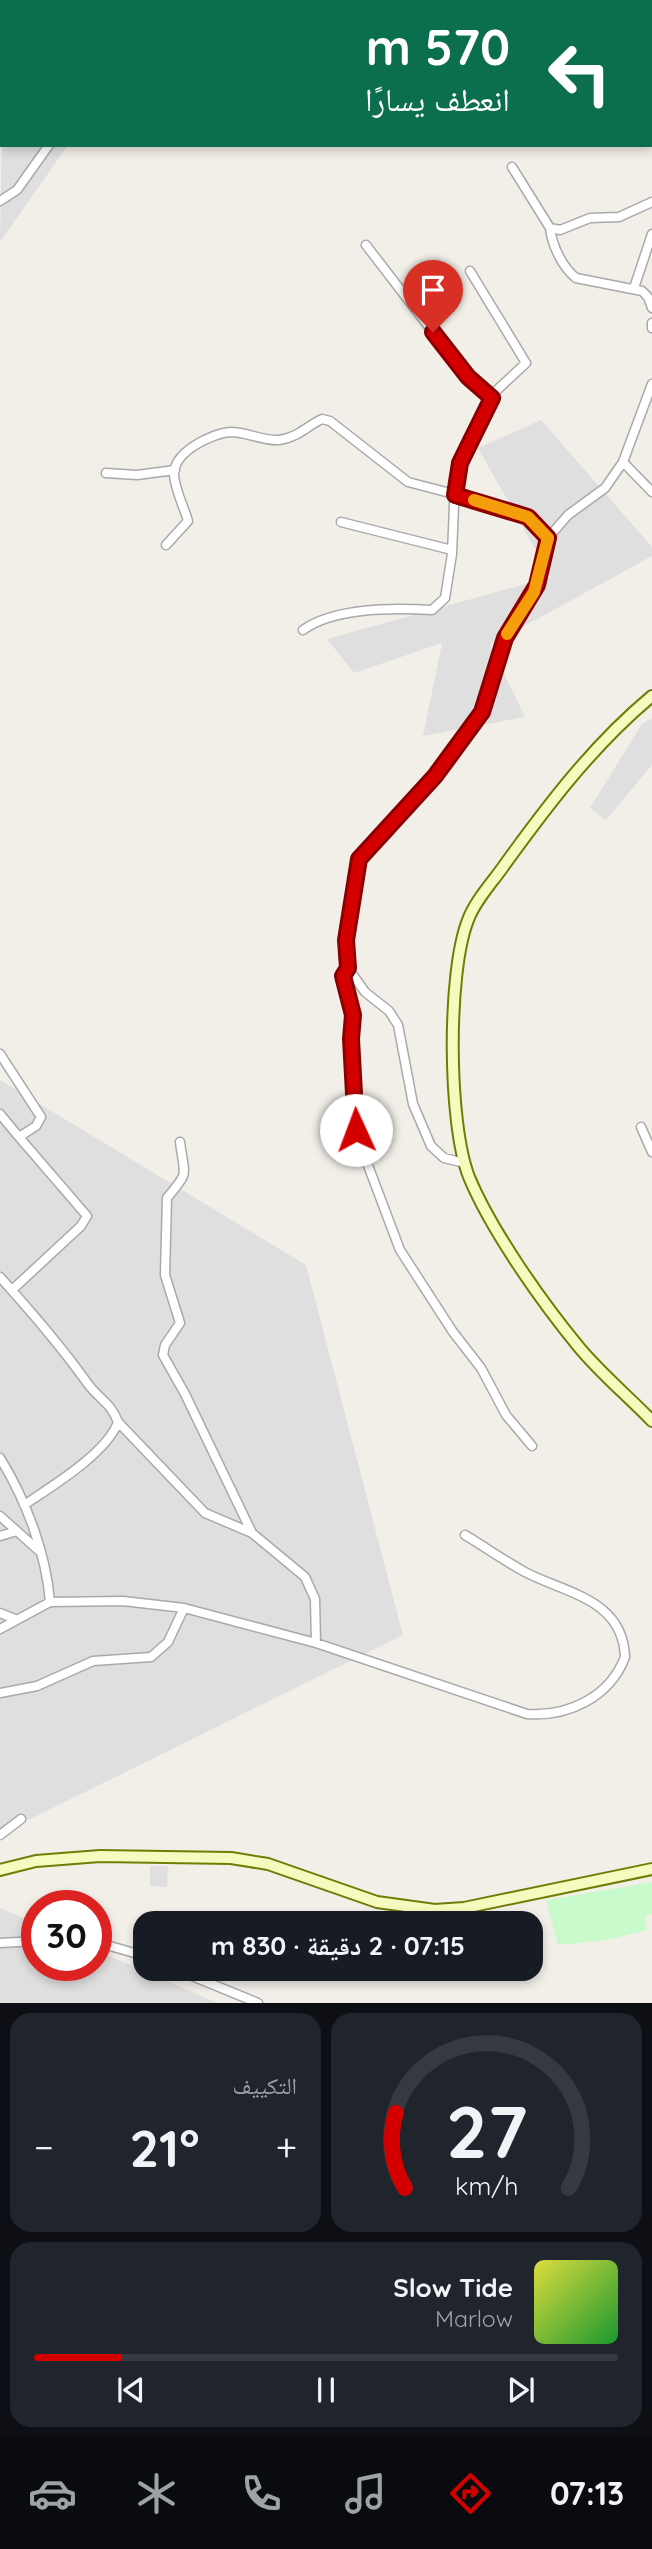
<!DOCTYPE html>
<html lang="ar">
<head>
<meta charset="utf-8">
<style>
  :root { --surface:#171b24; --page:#20242c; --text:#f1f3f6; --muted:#9ea1a6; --line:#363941; --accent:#d40000 }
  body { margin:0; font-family:Quicksand,"Noto Naskh Arabic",sans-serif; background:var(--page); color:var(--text); direction:rtl; height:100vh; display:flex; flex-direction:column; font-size:26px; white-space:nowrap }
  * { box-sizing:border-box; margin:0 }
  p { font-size:23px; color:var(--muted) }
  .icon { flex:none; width:38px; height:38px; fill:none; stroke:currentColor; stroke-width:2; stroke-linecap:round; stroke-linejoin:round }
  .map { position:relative; height:2003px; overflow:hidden; direction:ltr }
  .panel { display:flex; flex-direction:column; gap:10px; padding:10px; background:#0d0f14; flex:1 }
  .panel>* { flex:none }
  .hud { position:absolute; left:0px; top:0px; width:653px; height:147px; box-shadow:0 4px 10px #0003; direction:rtl; background:#0b6e4f; color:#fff; overflow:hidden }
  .speed { position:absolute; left:21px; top:1890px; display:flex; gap:14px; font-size:35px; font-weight:700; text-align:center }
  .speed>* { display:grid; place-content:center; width:91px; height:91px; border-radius:50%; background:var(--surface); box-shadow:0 4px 10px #0003; line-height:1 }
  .speed .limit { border:10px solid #d22; background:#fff; color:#111 }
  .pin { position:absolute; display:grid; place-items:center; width:60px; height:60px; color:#fff; margin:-72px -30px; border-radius:50% 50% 50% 0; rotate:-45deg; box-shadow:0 0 7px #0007 }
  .pin .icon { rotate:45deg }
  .me { position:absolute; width:77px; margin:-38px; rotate:358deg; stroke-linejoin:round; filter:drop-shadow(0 0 5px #0008) }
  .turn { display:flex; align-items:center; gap:24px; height:147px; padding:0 28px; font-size:32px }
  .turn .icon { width:91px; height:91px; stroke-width:2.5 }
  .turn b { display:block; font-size:49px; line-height:60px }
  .big { font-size:52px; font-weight:800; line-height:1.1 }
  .panel .card { flex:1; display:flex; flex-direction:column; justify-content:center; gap:10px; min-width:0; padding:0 24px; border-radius:21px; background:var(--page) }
  .panel .dial { align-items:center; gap:0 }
  .dial svg { height:182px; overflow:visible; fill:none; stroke:var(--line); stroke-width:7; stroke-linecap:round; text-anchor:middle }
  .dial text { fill:var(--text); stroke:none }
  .song { display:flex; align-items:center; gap:21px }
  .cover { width:84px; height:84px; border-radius:10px; background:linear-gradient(135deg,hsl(60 70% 55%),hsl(130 70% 35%)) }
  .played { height:7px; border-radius:4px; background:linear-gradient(90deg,var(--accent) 15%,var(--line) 15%) }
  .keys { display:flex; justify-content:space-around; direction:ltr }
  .heat { display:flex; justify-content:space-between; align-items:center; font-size:38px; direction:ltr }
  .panel .tiles { flex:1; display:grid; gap:10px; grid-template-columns:1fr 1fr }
  .card:last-child { grid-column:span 2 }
  .trip { position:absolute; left:133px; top:1911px; width:410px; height:70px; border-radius:21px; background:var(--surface); box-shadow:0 4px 10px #0003; font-weight:800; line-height:70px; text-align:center; direction:rtl }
  .tabs { display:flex; height:112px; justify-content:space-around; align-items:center; background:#090b0e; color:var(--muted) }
  .tabs .icon { width:49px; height:49px }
  .tabs .active { color:var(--accent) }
  .tabs b { font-size:32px; color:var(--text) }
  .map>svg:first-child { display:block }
</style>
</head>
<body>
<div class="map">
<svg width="652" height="2003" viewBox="0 0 652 2003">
  <defs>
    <pattern id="farmland-dots" width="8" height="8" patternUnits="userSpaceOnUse" patternTransform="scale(1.75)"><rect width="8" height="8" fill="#eef0d5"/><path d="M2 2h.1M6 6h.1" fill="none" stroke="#ccceb7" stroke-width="1.8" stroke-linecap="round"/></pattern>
  </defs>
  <rect width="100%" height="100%" fill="#f2efe9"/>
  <path fill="#e0dfdf" d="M33,0H170L32,2Z
    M2,118V145H68L0,242Z
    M541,420L652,547V556L490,645L525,717L423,736L442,643L354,673L327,639L551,577L478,448Z
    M652,718V765L606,820L590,808L642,724Z
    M0,1080L306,1265L403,1635L0,1834Z
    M150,1866H168L167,1887L150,1886Z
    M0,1908L37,1924V1965H96V1950L217,2003H0Z"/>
  <path fill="url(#farmland-dots)" d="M0,0H33L2,2L0,124Z"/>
  <path fill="#c8facc" d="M652,1882V1914L645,1916L647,1930L608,1940L558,1945L546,1900Z"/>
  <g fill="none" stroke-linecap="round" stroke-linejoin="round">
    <g stroke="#a9a9a9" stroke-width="11">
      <path id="street" d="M154,0L157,2
        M137,2V0
        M217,2L218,0
        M0,90L2,91
        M512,167L550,228C552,245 562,267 576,278L642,291L648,297L652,308
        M0,201L17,190L49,145
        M550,228L560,230L590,218L619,217L652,202
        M366,245L459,366L492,398
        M634,288L652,234
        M652,323V328
        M623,462L652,384
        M106,473L137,475L175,470
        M341,522L452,550
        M166,545L188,521C184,507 175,490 174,475C173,452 212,433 231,432C247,432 262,441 279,440C297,438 307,426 322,419L330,421L408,482L511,509L528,517L548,538
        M303,630C335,607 394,608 432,610L445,598L452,554L455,481L460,463L497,390L526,363L470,271
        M348,968L343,977L353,1015L351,1043L358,1139L400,1250L453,1332L481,1368L506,1415L532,1446
        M0,1054L41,1117L36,1126L19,1137L87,1216L81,1226L12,1290
        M0,1114L19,1137
        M641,1127L652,1152
        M180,1142C185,1179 189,1171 167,1198L165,1275L180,1323L165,1345L163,1355L185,1394L252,1533
        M465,1163L444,1158L431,1146L413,1104L398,1025L389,1011L365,992L348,968L346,940L356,868L363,851L435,776L482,712L505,638L537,585L548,538L568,515L605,488L623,462L652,492
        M0,1277C32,1313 60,1345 88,1384C100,1400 111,1403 118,1422
        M0,1458C26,1500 46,1553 50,1602L123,1601L184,1608L168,1642L151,1657L93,1661L37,1686L0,1693
        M24,1505C51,1487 107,1453 118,1422L205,1513L252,1533L305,1577L315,1599L316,1643L184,1608
        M0,1516L38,1550
        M0,1536L17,1531
        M0,1613L15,1619
        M0,1629L50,1602
        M316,1643L527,1714C568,1717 610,1697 625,1657C623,1599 565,1593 525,1572C505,1561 485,1547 465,1535
        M0,1835L21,1819
        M96,1942L145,1956
        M0,1943L37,1941
        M175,1969L258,2003"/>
    </g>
    <g stroke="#707d05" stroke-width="14">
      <path id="secondary" d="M652,696C593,745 547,806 503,867C491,884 475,901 468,920C447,973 448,1124 469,1177C491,1230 541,1301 578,1346C600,1373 628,1396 652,1421
        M0,1870L36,1861L100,1856L231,1858L268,1864L377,1902L435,1910L464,1908L652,1869"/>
    </g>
    <use href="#street" stroke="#fff" stroke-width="8"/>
    <use href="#secondary" stroke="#f7fabf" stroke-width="10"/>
  </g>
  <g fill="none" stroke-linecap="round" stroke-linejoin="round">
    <g stroke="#8a0000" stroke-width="18">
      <path id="route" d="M356,1130L351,1039L353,1015L343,976L348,968L346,940L359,859L435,776L482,712L505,638L537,585L548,538L528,517L455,495L460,463L492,398L468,377L433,332"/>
    </g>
    <use href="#route" stroke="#d40000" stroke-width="12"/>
    <path stroke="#f59e0b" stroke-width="12" d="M474,500L528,517L548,538L534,592L507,634"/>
  </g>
</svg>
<div class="speed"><div class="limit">30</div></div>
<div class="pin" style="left:433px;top:332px;background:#d93025"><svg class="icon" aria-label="arrive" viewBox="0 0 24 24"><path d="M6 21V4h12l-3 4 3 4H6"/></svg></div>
<svg class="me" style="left:356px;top:1130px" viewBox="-20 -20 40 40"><circle r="19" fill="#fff"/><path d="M0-13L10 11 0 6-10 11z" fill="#d40000"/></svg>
<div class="trip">07:15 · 2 دقيقة · 830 m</div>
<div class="hud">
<div class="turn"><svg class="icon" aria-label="left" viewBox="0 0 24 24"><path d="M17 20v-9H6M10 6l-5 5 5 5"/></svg><div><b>570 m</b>انعطف يسارًا</div></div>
</div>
</div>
<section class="panel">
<div class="tiles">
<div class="card dial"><svg viewBox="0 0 100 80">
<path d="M14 69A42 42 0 1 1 86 69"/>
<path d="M14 69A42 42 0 0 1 10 36" stroke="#d40000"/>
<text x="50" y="56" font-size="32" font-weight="700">27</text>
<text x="50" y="72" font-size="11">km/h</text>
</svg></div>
<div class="card"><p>التكييف</p>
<div class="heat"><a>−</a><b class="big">21°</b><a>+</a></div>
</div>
<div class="card">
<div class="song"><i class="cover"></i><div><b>Slow Tide</b><p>Marlow</p></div></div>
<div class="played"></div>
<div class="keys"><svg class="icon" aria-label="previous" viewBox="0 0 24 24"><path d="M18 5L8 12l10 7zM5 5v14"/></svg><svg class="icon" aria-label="pause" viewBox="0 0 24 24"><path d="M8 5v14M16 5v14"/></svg><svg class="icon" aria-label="next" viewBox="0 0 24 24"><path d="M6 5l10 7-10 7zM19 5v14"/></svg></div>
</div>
</div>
</section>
<nav class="tabs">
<b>07:13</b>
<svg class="icon active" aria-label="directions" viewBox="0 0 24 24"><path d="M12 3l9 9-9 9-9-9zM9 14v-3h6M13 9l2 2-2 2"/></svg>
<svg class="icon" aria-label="music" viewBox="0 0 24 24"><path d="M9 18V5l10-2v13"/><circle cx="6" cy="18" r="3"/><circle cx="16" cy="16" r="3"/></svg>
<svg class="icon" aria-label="phone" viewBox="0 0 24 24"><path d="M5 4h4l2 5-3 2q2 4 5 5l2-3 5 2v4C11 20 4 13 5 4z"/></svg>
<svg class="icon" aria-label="climate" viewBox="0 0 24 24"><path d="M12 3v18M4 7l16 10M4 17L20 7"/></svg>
<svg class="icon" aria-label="car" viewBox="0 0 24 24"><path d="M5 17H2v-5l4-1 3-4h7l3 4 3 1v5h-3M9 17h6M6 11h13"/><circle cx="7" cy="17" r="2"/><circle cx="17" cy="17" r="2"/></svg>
</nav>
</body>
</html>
